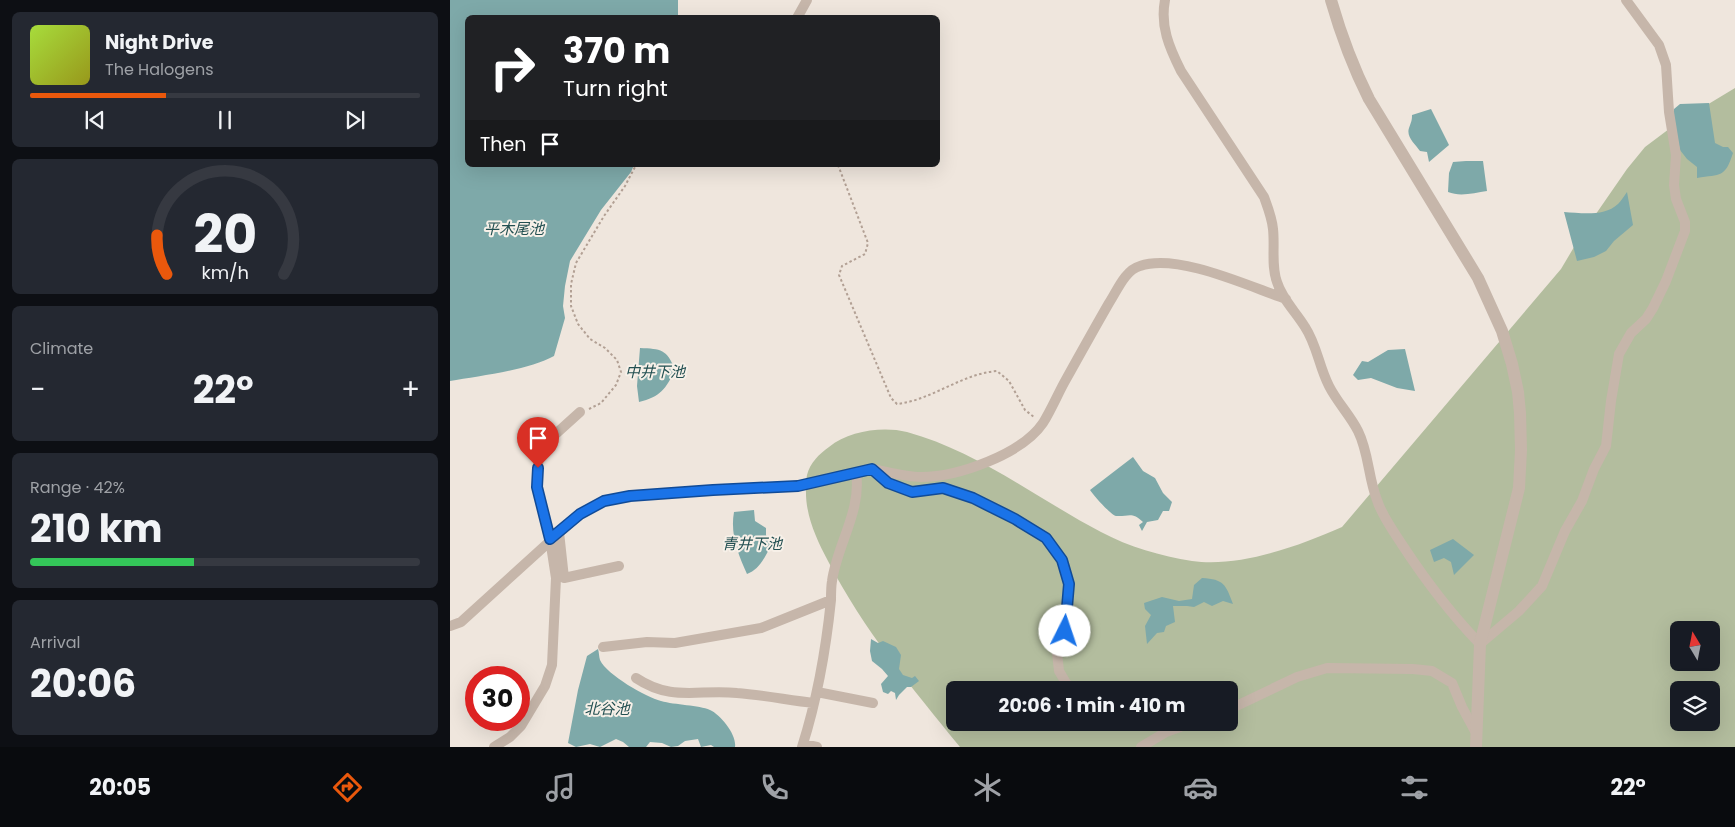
<!DOCTYPE html>
<html lang="en">
<head>
<meta charset="utf-8">
<style>
  :root { --surface:#171b24; --page:#242831; --text:#f1f3f6; --muted:#9ea1a6; --line:#363941; --accent:#ea580c }
  body { margin:0; font-family:Poppins,"Noto Sans JP",sans-serif; background:var(--page); color:var(--text); height:100vh; display:flex; flex-direction:column; font-size:19px; white-space:nowrap }
  * { box-sizing:border-box; margin:0 }
  p { font-size:16px; color:var(--muted) }
  .icon { flex:none; width:28px; height:28px; fill:none; stroke:currentColor; stroke-width:2; stroke-linecap:round; stroke-linejoin:round }
  .map { position:relative; flex:1; overflow:hidden }
  .drawer { display:flex; flex-direction:column; gap:12px; padding:12px; background:#0d0f14; width:450px }
  .drawer>* { flex:none }
  .guide { position:absolute; left:15px; top:15px; width:475px; height:152px; border-radius:8px; box-shadow:0 5px 20px #0002; background:#202124; color:#fff; overflow:hidden }
  .needle { width:32px; rotate:350deg }
  .buttons { position:absolute; left:1220px; top:621px; display:grid; gap:10px }
  .buttons a { display:grid; place-items:center; width:50px; height:50px; border-radius:8px; background:var(--surface); box-shadow:0 5px 20px #0002; font-size:25px }
  .speed { position:absolute; left:15px; top:666px; display:flex; gap:10px; font-size:25px; font-weight:700; text-align:center }
  .speed>* { display:grid; place-content:center; width:65px; height:65px; border-radius:50%; background:var(--surface); box-shadow:0 5px 20px #0002; line-height:1 }
  .speed .limit { border:8px solid #d22; background:#fff; color:#111 }
  .pin { position:absolute; display:grid; place-items:center; width:42px; height:42px; color:#fff; margin:-51px -21px; border-radius:50% 50% 50% 0; rotate:-45deg; box-shadow:0 0 5px #0007 }
  .pin .icon { rotate:45deg }
  .me { position:absolute; width:55px; margin:-28px; rotate:4deg; stroke-linejoin:round; filter:drop-shadow(0 0 4px #0008) }
  .turn { display:flex; align-items:center; gap:18px; height:105px; padding:0 15px; font-size:22px }
  .turn .icon { width:65px; height:65px; stroke-width:2.5 }
  .turn b { display:block; font-size:35px; line-height:42px }
  .then { display:flex; align-items:center; height:48px; padding:0 15px; background:#0003; gap:10px; font-size:19px }
  .big { font-size:38px; font-weight:700; line-height:1.1 }
  .drawer .widget { flex:1; display:flex; flex-direction:column; justify-content:center; gap:8px; min-width:0; padding:0 18px; border-radius:8px; background:var(--page) }
  .drawer .dial { align-items:center; gap:0 }
  .dial svg { height:130px; overflow:visible; fill:none; stroke:var(--line); stroke-width:7; stroke-linecap:round; text-anchor:middle }
  .dial text { fill:var(--text); stroke:none }
  .song { display:flex; align-items:center; gap:15px }
  .cover { width:60px; height:60px; border-radius:8px; background:linear-gradient(135deg,hsl(80 70% 55%),hsl(60 70% 35%)) }
  .played { height:5px; border-radius:2px; background:linear-gradient(90deg,var(--accent) 35%,var(--line) 35%) }
  .keys { display:flex; justify-content:space-around; direction:ltr }
  .heat { display:flex; justify-content:space-between; align-items:center; font-size:28px; direction:ltr }
  .charge { height:8px; border-radius:4px; background:linear-gradient(90deg,#34c759 42%,var(--line) 0) }
  .trip { position:absolute; left:496px; top:681px; width:292px; height:50px; border-radius:8px; background:var(--surface); box-shadow:0 5px 20px #0002; font-weight:700; line-height:50px; text-align:center }
  .tabs { display:flex; height:80px; justify-content:space-around; align-items:center; background:#090b0e; color:var(--muted) }
  .tabs .icon { width:35px; height:35px }
  .tabs .active { color:var(--accent) }
  .tabs b { font-size:22px; color:var(--text) }
  main { display:flex; flex:1; min-height:0 }
  .map>svg:first-child { display:block }
</style>
</head>
<body>
<main>
<section class="drawer">
<div class="widget">
<div class="song"><i class="cover"></i><div><b>Night Drive</b><p>The Halogens</p></div></div>
<div class="played"></div>
<div class="keys"><svg class="icon" aria-label="previous" viewBox="0 0 24 24"><path d="M18 5L8 12l10 7zM5 5v14"/></svg><svg class="icon" aria-label="pause" viewBox="0 0 24 24"><path d="M8 5v14M16 5v14"/></svg><svg class="icon" aria-label="next" viewBox="0 0 24 24"><path d="M6 5l10 7-10 7zM19 5v14"/></svg></div>
</div>
<div class="widget dial"><svg viewBox="0 0 100 80">
<path d="M14 69A42 42 0 1 1 86 69"/>
<path d="M14 69A42 42 0 0 1 8 45" stroke="#ea580c"/>
<text x="50" y="56" font-size="32" font-weight="700">20</text>
<text x="50" y="72" font-size="11">km/h</text>
</svg></div>
<div class="widget"><p>Climate</p>
<div class="heat"><a>−</a><b class="big">22°</b><a>+</a></div>
</div>
<div class="widget"><p>Range · 42%</p><b class="big">210 km</b><div class="charge"></div></div>
<div class="widget"><p>Arrival</p><b class="big">20:06</b></div>
</section>
<div class="map">
<svg width="1285" height="747" viewBox="0 0 1285 747">
  <rect width="100%" height="100%" fill="#efe6dd"/>
  <path fill="#b3bd9e" fill-rule="evenodd" d="M1285,88V747H510C462,688 413,629 378,561C366,538 355,515 356,488C356,484 356,479 357,475C360,463 369,454 379,447C399,431 432,426 457,432C527,451 588,499 651,532C679,547 711,556 742,561C789,568 849,546 892,527L1111,269L1130,237L1177,169L1195,147L1227,123ZM1229,630H1261V662H1229ZM505,690H780V722H505ZM1229,690H1261V722H1229Z"/>
  <path fill="#7ea9a9" d="M0,0H228V17L18,18V165H184L181,172L151,210L120,261L115,286L113,306L115,318L104,356C79,370 29,376 0,381Z
    M1259,103L1265,143L1273,147H1278L1283,153C1275,178 1271,174 1247,178V167L1237,159L1230,150L1223,117L1224,109L1230,104Z
    M981,109L999,145L979,162L977,152L970,151C965,144 956,137 959,128C961,122 962,121 962,115Z
    M1016,161H1033L1037,191C1024,193 1010,197 998,192L999,173L1003,162Z
    M1177,192L1183,225L1164,241L1156,251L1144,257L1127,261L1114,212C1131,213 1154,217 1168,204C1171,201 1174,196 1177,192Z
    M190,348C211,349 217,349 225,370C216,389 210,397 189,402L187,386Z
    M955,349L965,391L947,388L921,378L908,380L903,375L912,361L918,362L938,350Z
    M683,457L693,471L705,478L713,493L722,502L719,511H713L708,520L697,522L692,531L689,525L693,522C682,511 678,517 666,516C661,515 643,495 640,490Z
    M304,510L305,521L316,528V535L321,545C316,556 309,570 297,574C288,554 280,534 284,512Z
    M1003,539L1024,555L1004,575L1001,562L994,558L984,562L980,550Z
    M752,578C774,579 776,585 783,604L773,601L762,606L754,602L744,607L737,606H723L725,622L716,626L714,632L707,633L697,644L695,626L701,615L695,609L694,603L712,597L729,601L742,599L744,585Z
    M421,639L428,643L433,641L446,647L451,655L449,669L453,675L462,678L465,676L469,681L461,687H457L449,695L446,700L445,693L441,691L438,694L433,692L431,684L438,676L432,669L422,661L420,651Z
    M148,649C149,652 149,657 150,660C157,675 196,697 211,701C225,705 249,705 260,710C271,715 287,735 285,747H264L261,745L251,747L248,739L235,741L228,746L221,747L212,743L200,742L196,747H179L173,742L166,739L150,747L140,744L126,747L118,743L128,690L137,656Z"/>
  <g fill="none" stroke-linecap="round" stroke-linejoin="round">
    <path stroke="#b2a094" stroke-width="2" stroke-dasharray="2.5 2.5" stroke-linecap="butt" d="M388,165L418,243L415,254L392,266L389,275L441,398L447,404C482,400 511,374 547,371L559,381L575,410L584,417
      M139,409L151,403L166,385L171,372L167,360L155,348L140,339L128,324L121,306V284L126,263L154,216L175,186L186,165"/>
    <path stroke="#c6b6aa" stroke-width="10" d="M715,0C710,26 719,47 731,71L814,197C818,208 822,218 823,229C825,247 821,266 827,282C832,299 846,312 855,327C867,345 869,367 879,386C887,402 900,415 908,431C919,453 918,477 927,500C932,516 944,532 953,546C976,581 1001,614 1030,644L1069,611L1092,586L1115,531L1132,501L1144,469L1156,446L1161,401L1169,354L1181,333L1196,319L1203,308L1216,281L1235,231V222L1226,199L1224,185L1226,155L1219,112L1216,65L1209,45L1176,0
      M347,18L357,0
      M422,469C438,472 456,477 471,477C508,477 572,454 593,423C601,410 607,396 614,383C629,356 644,329 659,303C667,291 675,270 690,266C728,253 798,286 836,299
      M109,532L114,578L169,566
      M0,626L11,622L130,514L155,501L180,496L263,490L348,486L421,469L438,483L463,492L493,488L523,498L565,519L596,538L612,560L619,584L615,631L607,653L609,671L616,683L623,690
      M153,647L197,642L225,643L311,628L381,600
      M186,678C222,702 248,689 287,693C313,695 338,700 364,703
      M367,692L423,703
      M780,709L847,677L877,668L963,669L982,671L1002,683L1012,707L1026,733
      M670,722L677,724L742,722
      M353,744L367,747
      M44,747L60,737L71,726L95,686L102,665L106,578L100,539L87,487L89,449L130,412
      M352,747C367,700 376,649 381,600C381,594 381,587 382,581C387,545 412,510 406,473
      M691,747L716,732L730,727"/>
    <path stroke="#c6b6aa" stroke-width="12" d="M881,0C891,35 903,67 919,99L1028,278L1052,331L1062,364L1068,392L1070,413L1071,450L1069,488L1030,644L1026,747"/>
  </g>
  <g fill="none" stroke-linecap="round" stroke-linejoin="round">
    <g stroke="#114b97" stroke-width="12">
      <path id="route" d="M88,468L87,487L100,539L130,514L154,501L180,496L263,490L348,486L422,469L438,483L462,492L493,488L523,498L565,519L596,538L612,560L619,584L615,631"/>
    </g>
    <use href="#route" stroke="#1a73e8" stroke-width="9"/>
  </g>
  <g text-anchor="middle" stroke-width="4" stroke-linejoin="round" paint-order="stroke">
    <g font-size="15" font-style="italic" fill="#224f51" stroke="#f7f0e8">
      <text x="64" y="234">平木尾池</text>
      <text x="205" y="377">中井下池</text>
      <text x="302" y="549">青井下池</text>
      <text x="157" y="714">北谷池</text>
    </g>
  </g>
</svg>
<div class="buttons">
<a><svg class="needle" viewBox="-14 -14 28 28"><path d="M0-13l5 13h-10z" fill="#e53935"/><path d="M0 13l5-13h-10z" fill="#9ea1a6"/></svg></a>
<a><svg class="icon" aria-label="layers" viewBox="0 0 24 24"><path d="M12 4l9 5-9 5-9-5zM3 14l9 5 9-5"/></svg></a>
</div>
<div class="speed"><div class="limit">30</div></div>
<div class="pin" style="left:88px;top:468px;background:#d93025"><svg class="icon" aria-label="arrive" viewBox="0 0 24 24"><path d="M6 21V4h12l-3 4 3 4H6"/></svg></div>
<svg class="me" style="left:615px;top:631px" viewBox="-20 -20 40 40"><circle r="19" fill="#fff"/><path d="M0-13L10 11 0 6-10 11z" fill="#1a73e8"/></svg>
<div class="trip">20:06 · 1 min · 410 m</div>
<div class="guide">
<div class="turn"><svg class="icon" aria-label="right" viewBox="0 0 24 24"><path d="M7 20v-9h11M14 6l5 5-5 5"/></svg><div><b>370 m</b>Turn right</div></div>
<div class="then">Then<svg class="icon" aria-label="arrive" viewBox="0 0 24 24"><path d="M6 21V4h12l-3 4 3 4H6"/></svg></div>
</div>
</div>
</main>
<nav class="tabs">
<b>20:05</b>
<svg class="icon active" aria-label="directions" viewBox="0 0 24 24"><path d="M12 3l9 9-9 9-9-9zM9 14v-3h6M13 9l2 2-2 2"/></svg>
<svg class="icon" aria-label="music" viewBox="0 0 24 24"><path d="M9 18V5l10-2v13"/><circle cx="6" cy="18" r="3"/><circle cx="16" cy="16" r="3"/></svg>
<svg class="icon" aria-label="phone" viewBox="0 0 24 24"><path d="M5 4h4l2 5-3 2q2 4 5 5l2-3 5 2v4C11 20 4 13 5 4z"/></svg>
<svg class="icon" aria-label="climate" viewBox="0 0 24 24"><path d="M12 3v18M4 7l16 10M4 17L20 7"/></svg>
<svg class="icon" aria-label="car" viewBox="0 0 24 24"><path d="M5 17H2v-5l4-1 3-4h7l3 4 3 1v5h-3M9 17h6M6 11h13"/><circle cx="7" cy="17" r="2"/><circle cx="17" cy="17" r="2"/></svg>
<svg class="icon" aria-label="filters" viewBox="0 0 24 24"><path d="M4 7h16M4 17h16"/><circle cx="9" cy="7" r="2"/><circle cx="15" cy="17" r="2"/></svg>
<b>22°</b>
</nav>
</body>
</html>
